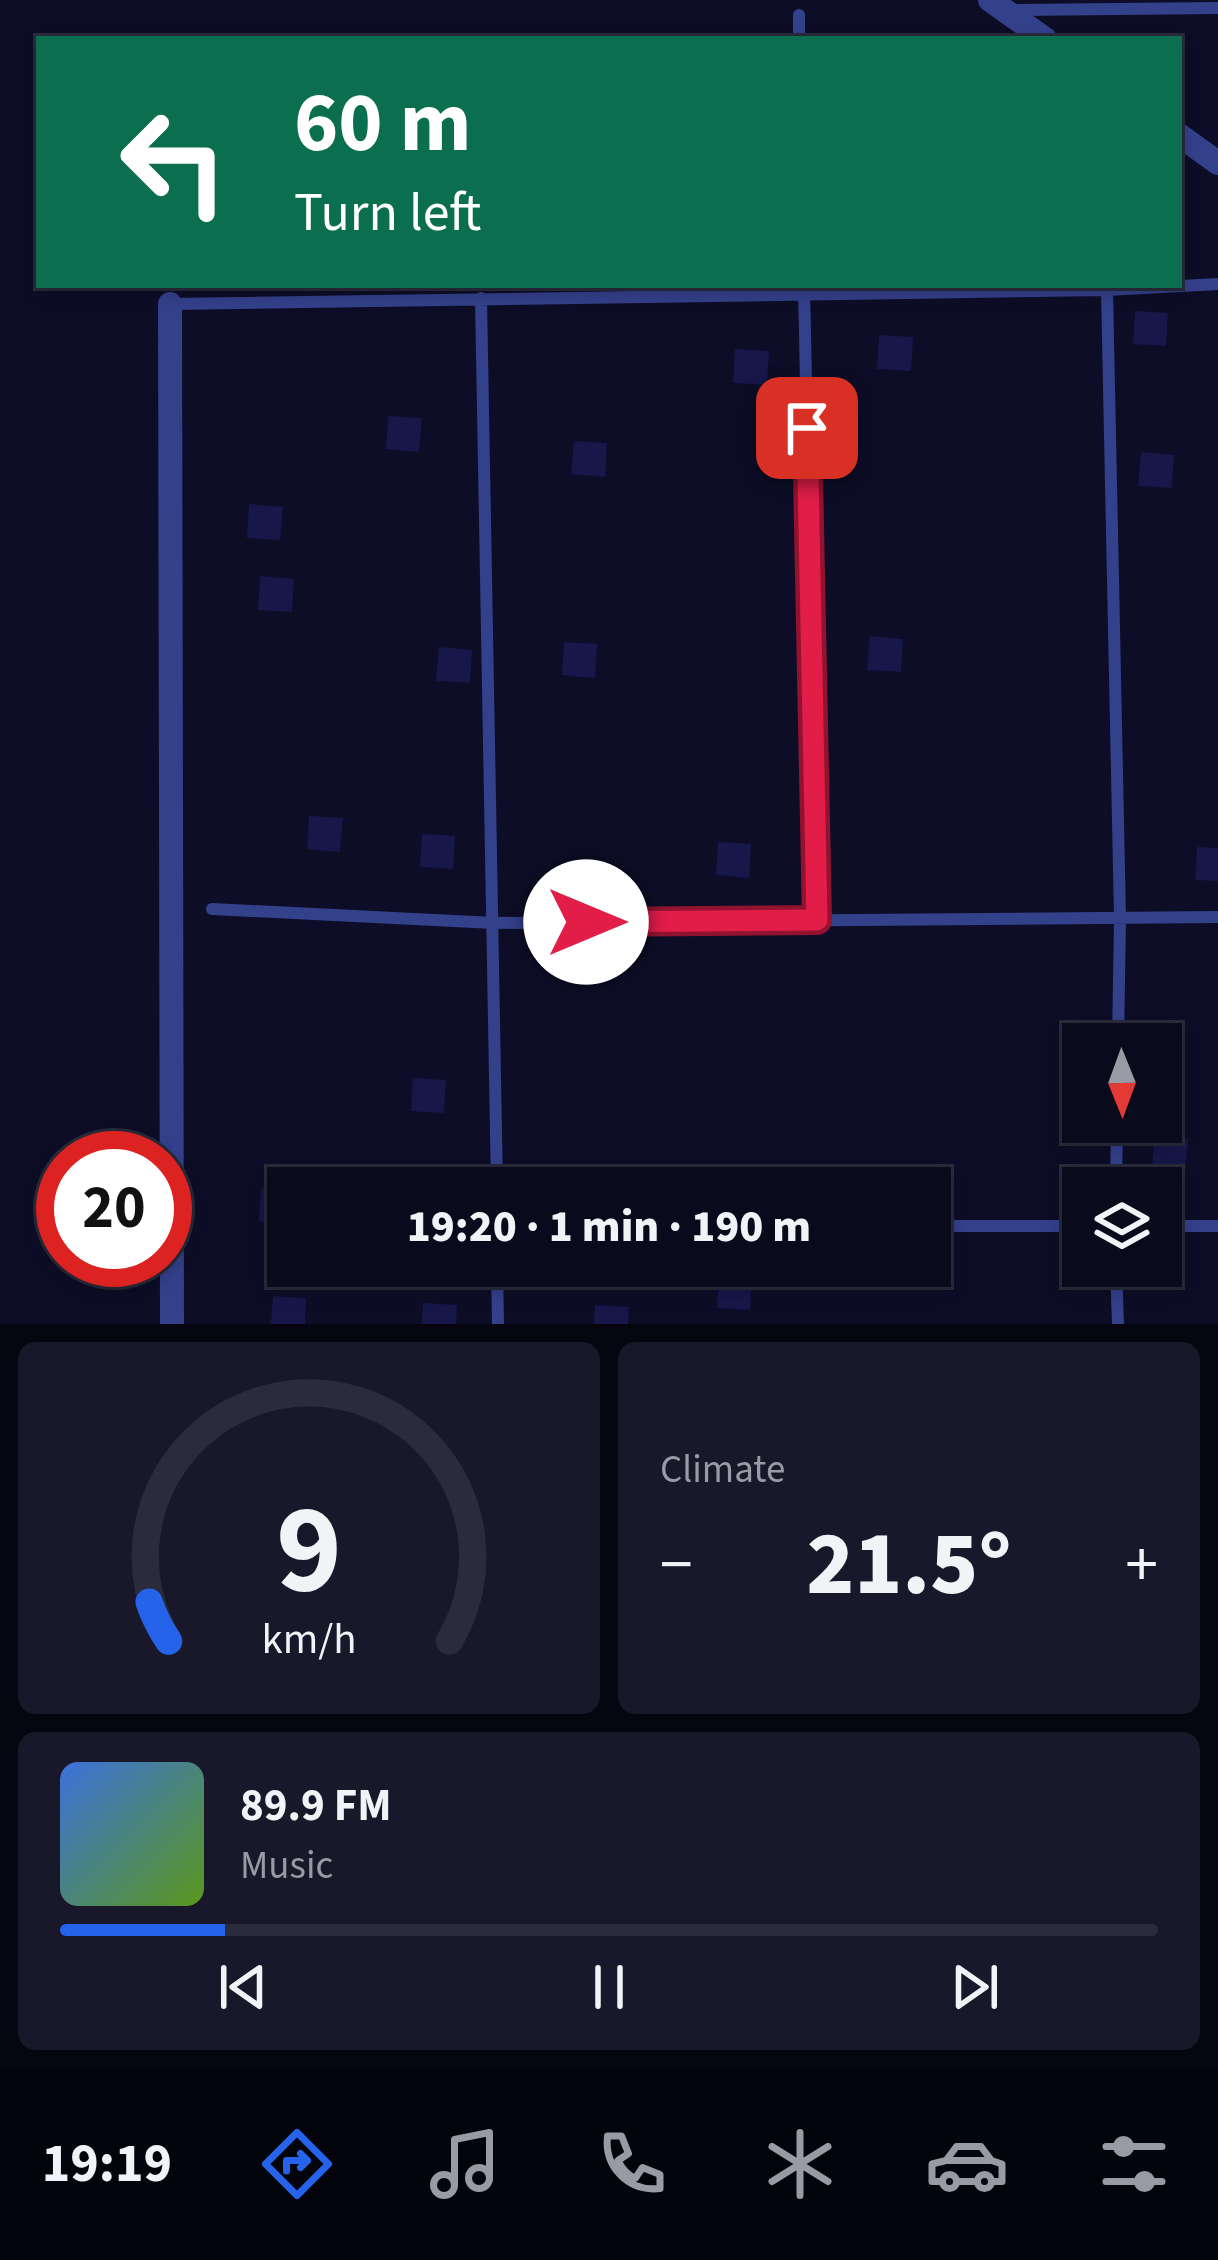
<!DOCTYPE html>
<html lang="en">
<head>
<meta charset="utf-8">
<style>
  :root { --surface:#0a0a1d; --page:#18182a; --text:#f1f3f6; --muted:#999aa4; --line:#2a2b3b; --accent:#2563eb }
  body { margin:0; font-family:"Source Sans 3",sans-serif; background:var(--page); color:var(--text); height:100vh; display:flex; flex-direction:column; font-size:45px; white-space:nowrap }
  * { box-sizing:border-box; margin:0 }
  p { font-size:39px; color:var(--muted) }
  .icon { flex:none; width:66px; height:66px; fill:none; stroke:currentColor; stroke-width:2; stroke-linecap:round; stroke-linejoin:round }
  .map { position:relative; height:1324px; overflow:hidden }
  .drawer { display:flex; flex-direction:column; gap:18px; padding:18px; background:#060610; flex:1 }
  .drawer>* { flex:none }
  .hud { position:absolute; left:36px; top:36px; width:1146px; height:252px; border-radius:0px; box-shadow:0 6px 18px #0003,0 0 0 3px var(--line); background:#0b6e4f; color:#fff; overflow:hidden }
  .needle { width:78px; rotate:179deg }
  .tools { position:absolute; left:1062px; top:1023px; display:grid; gap:24px }
  .tools a { display:grid; place-items:center; width:120px; height:120px; border-radius:0px; background:var(--surface); box-shadow:0 6px 18px #0003,0 0 0 3px var(--line); font-size:60px }
  .speed { position:absolute; left:36px; top:1131px; display:flex; gap:24px; font-size:60px; font-weight:700; text-align:center }
  .speed>* { display:grid; place-content:center; width:156px; height:156px; border-radius:50%; background:var(--surface); box-shadow:0 6px 18px #0003,0 0 0 3px var(--line); line-height:1 }
  .speed .limit { border:18px solid #d22; background:#fff; color:#111 }
  .pin { position:absolute; display:grid; place-items:center; width:102px; height:102px; color:#fff; margin:-51px; border-radius:24px; box-shadow:0 6px 18px #0006 }
  .me { position:absolute; width:132px; margin:-66px; rotate:90deg; stroke-linejoin:round; filter:drop-shadow(0 0 9px #0008) }
  .turn { display:flex; align-items:center; gap:42px; height:252px; padding:0 60px; font-size:54px }
  .turn .icon { width:156px; height:156px; stroke-width:2.5 }
  .turn b { display:block; font-size:84px; line-height:102px }
  .big { font-size:90px; font-weight:800; line-height:1.1 }
  .drawer .tile { flex:1; display:flex; flex-direction:column; justify-content:center; gap:18px; min-width:0; padding:0 42px; border-radius:18px; background:var(--page) }
  .drawer .dial { align-items:center; gap:0 }
  .dial svg { height:312px; overflow:visible; fill:none; stroke:var(--line); stroke-width:7; stroke-linecap:round; text-anchor:middle }
  .dial text { fill:var(--text); stroke:none }
  .song { display:flex; align-items:center; gap:36px }
  .cover { width:144px; height:144px; border-radius:18px; background:linear-gradient(135deg,hsl(220 70% 55%),hsl(90 70% 35%)) }
  .played { height:12px; border-radius:6px; background:linear-gradient(90deg,var(--accent) 15%,var(--line) 15%) }
  .keys { display:flex; justify-content:space-around; direction:ltr }
  .heat { display:flex; justify-content:space-between; align-items:center; font-size:66px; direction:ltr }
  .drawer .tiles { flex:1; display:grid; gap:18px; grid-template-columns:1fr 1fr }
  .tile:last-child { grid-column:span 2 }
  .trip { position:absolute; left:267px; top:1167px; width:684px; height:120px; border-radius:0px; background:var(--surface); box-shadow:0 6px 18px #0003,0 0 0 3px var(--line); font-weight:800; line-height:120px; text-align:center }
  .dock { display:flex; height:192px; justify-content:space-around; align-items:center; background:#04040c; color:var(--muted) }
  .dock .icon { width:84px; height:84px }
  .dock .active { color:var(--accent) }
  .dock b { font-size:54px; color:var(--text) }
  .map>svg:first-child { display:block }
</style>
</head>
<body>
<div class="map">
<svg width="1218" height="1324" viewBox="0 0 1218 1324">
  <rect width="100%" height="100%" fill="#0d0d27"/>
  <path fill="#17174a" d="M1135,311L1168,313L1166,346L1133,344Z
    M879,335L913,337L911,371L877,369Z
    M735,349L769,351L767,385L733,383Z
    M388,416L422,418L419,452L386,449Z
    M574,441L607,443L605,477L571,474Z
    M1141,452L1174,455L1172,488L1138,486Z
    M249,504L283,507L280,540L247,538Z
    M260,576L294,579L292,612L258,610Z
    M870,636L903,639L901,672L867,670Z
    M564,642L597,644L595,678L562,675Z
    M439,647L472,650L470,683L436,681Z
    M309,816L343,818L340,852L307,849Z
    M422,834L455,836L453,869L420,867Z
    M718,842L751,844L749,878L716,875Z
    M1197,847L1218,848V881L1195,880Z
    M413,1078L446,1080L444,1113L411,1111Z
    M1154,1137L1188,1139L1185,1173L1152,1171Z
    M261,1187L288,1189V1223L259,1221Z
    M719,1275L752,1277L750,1310L717,1308Z
    M273,1296L306,1298L305,1324H271Z
    M423,1303L457,1305L456,1324H422Z
    M595,1305L629,1307L628,1324H594Z"/>
  <g fill="none" stroke-linecap="round" stroke-linejoin="round">
    <path stroke="#33418b" stroke-width="12" d="M1011,10L1218,8
      M799,15V39
      M804,285L817,920
      M1107,290L1120,918L1118,1044
      M481,298L497,1188
      M170,304L1107,290L1218,284
      M212,909L494,923L1218,917
      M1116,1188L1117,1122
      M930,1226H1083
      M1161,1226H1218
      M497,1266L498,1324
      M1116,1266L1118,1324"/>
    <path stroke="#33418b" stroke-width="24" d="M990,0L1045,39
      M1179,135L1218,163
      M170,304L172,1324"/>
  </g>
  <g fill="none" stroke-linecap="round" stroke-linejoin="round">
    <g stroke="#92132f" stroke-width="30">
      <path id="route" d="M586,922L817,920L807,428"/>
    </g>
    <use href="#route" stroke="#e11d48" stroke-width="21"/>
  </g>
</svg>
<div class="tools">
<a><svg class="needle" viewBox="-14 -14 28 28"><path d="M0-13l5 13h-10z" fill="#e53935"/><path d="M0 13l5-13h-10z" fill="#999aa4"/></svg></a>
<a><svg class="icon" aria-label="layers" viewBox="0 0 24 24"><path d="M12 4l9 5-9 5-9-5zM3 14l9 5 9-5"/></svg></a>
</div>
<div class="speed"><div class="limit">20</div></div>
<div class="pin" style="left:807px;top:428px;background:#d93025"><svg class="icon" aria-label="arrive" viewBox="0 0 24 24"><path d="M6 21V4h12l-3 4 3 4H6"/></svg></div>
<svg class="me" style="left:586px;top:922px" viewBox="-20 -20 40 40"><circle r="19" fill="#fff"/><path d="M0-13L10 11 0 6-10 11z" fill="#e11d48"/></svg>
<div class="trip">19:20 · 1 min · 190 m</div>
<div class="hud">
<div class="turn"><svg class="icon" aria-label="left" viewBox="0 0 24 24"><path d="M17 20v-9H6M10 6l-5 5 5 5"/></svg><div><b>60 m</b>Turn left</div></div>
</div>
</div>
<section class="drawer">
<div class="tiles">
<div class="tile dial"><svg viewBox="0 0 100 80">
<path d="M14 69A42 42 0 1 1 86 69"/>
<path d="M14 69A42 42 0 0 1 9 59" stroke="#2563eb"/>
<text x="50" y="56" font-size="32" font-weight="700">9</text>
<text x="50" y="72" font-size="11">km/h</text>
</svg></div>
<div class="tile"><p>Climate</p>
<div class="heat"><a>−</a><b class="big">21.5°</b><a>+</a></div>
</div>
<div class="tile">
<div class="song"><i class="cover"></i><div><b>89.9 FM</b><p>Music</p></div></div>
<div class="played"></div>
<div class="keys"><svg class="icon" aria-label="previous" viewBox="0 0 24 24"><path d="M18 5L8 12l10 7zM5 5v14"/></svg><svg class="icon" aria-label="pause" viewBox="0 0 24 24"><path d="M8 5v14M16 5v14"/></svg><svg class="icon" aria-label="next" viewBox="0 0 24 24"><path d="M6 5l10 7-10 7zM19 5v14"/></svg></div>
</div>
</div>
</section>
<nav class="dock">
<b>19:19</b>
<svg class="icon active" aria-label="directions" viewBox="0 0 24 24"><path d="M12 3l9 9-9 9-9-9zM9 14v-3h6M13 9l2 2-2 2"/></svg>
<svg class="icon" aria-label="music" viewBox="0 0 24 24"><path d="M9 18V5l10-2v13"/><circle cx="6" cy="18" r="3"/><circle cx="16" cy="16" r="3"/></svg>
<svg class="icon" aria-label="phone" viewBox="0 0 24 24"><path d="M5 4h4l2 5-3 2q2 4 5 5l2-3 5 2v4C11 20 4 13 5 4z"/></svg>
<svg class="icon" aria-label="climate" viewBox="0 0 24 24"><path d="M12 3v18M4 7l16 10M4 17L20 7"/></svg>
<svg class="icon" aria-label="car" viewBox="0 0 24 24"><path d="M5 17H2v-5l4-1 3-4h7l3 4 3 1v5h-3M9 17h6M6 11h13"/><circle cx="7" cy="17" r="2"/><circle cx="17" cy="17" r="2"/></svg>
<svg class="icon" aria-label="filters" viewBox="0 0 24 24"><path d="M4 7h16M4 17h16"/><circle cx="9" cy="7" r="2"/><circle cx="15" cy="17" r="2"/></svg>
</nav>
</body>
</html>
